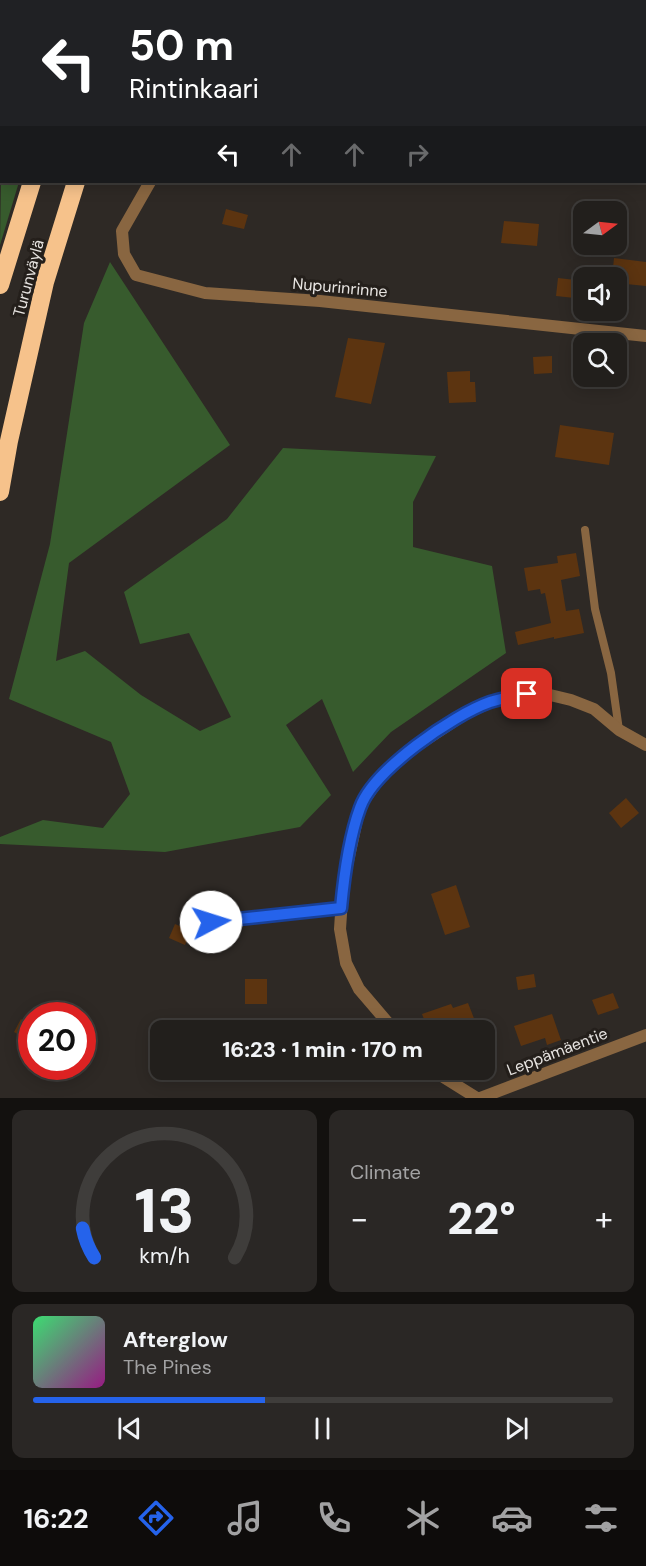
<!DOCTYPE html>
<html lang="en">
<head>
<meta charset="utf-8">
<style>
  :root { --surface:#221f1c; --page:#2a2725; --text:#f1f3f6; --muted:#a2a2a3; --line:#3f3d3b; --accent:#2563eb }
  body { margin:0; font-family:"DM Sans",sans-serif; background:var(--page); color:var(--text); height:100vh; display:flex; flex-direction:column; font-size:22px; white-space:nowrap }
  * { box-sizing:border-box; margin:0 }
  p { font-size:20px; color:var(--muted) }
  .icon { flex:none; width:33px; height:33px; fill:none; stroke:currentColor; stroke-width:2; stroke-linecap:round; stroke-linejoin:round }
  .map { position:relative; height:1098px; overflow:hidden }
  .sheet { display:flex; flex-direction:column; gap:12px; padding:12px; background:#13110f; flex:1 }
  .sheet>* { flex:none }
  .hud { position:absolute; left:0px; top:0px; width:646px; height:183px; box-shadow:0 3px 15px #0003,0 0 0 2px var(--line); background:#202124; color:#fff; overflow:hidden }
  .needle { width:39px; rotate:75deg }
  .buttons { position:absolute; left:573px; top:201px; display:grid; gap:12px }
  .buttons a { display:grid; place-items:center; width:54px; height:54px; border-radius:12px; background:var(--surface); box-shadow:0 3px 15px #0003,0 0 0 2px var(--line); font-size:30px }
  .speed { position:absolute; left:18px; top:1002px; display:flex; gap:12px; font-size:30px; font-weight:700; text-align:center }
  .speed>* { display:grid; place-content:center; width:78px; height:78px; border-radius:50%; background:var(--surface); box-shadow:0 3px 15px #0003,0 0 0 2px var(--line); line-height:1 }
  .speed .limit { border:9px solid #d22; background:#fff; color:#111 }
  .pin { position:absolute; display:grid; place-items:center; width:51px; height:51px; color:#fff; margin:-26px; border-radius:12px; box-shadow:0 3px 9px #0006 }
  .me { position:absolute; width:66px; margin:-33px; rotate:85deg; stroke-linejoin:round; filter:drop-shadow(0 0 4px #0008) }
  .turn { display:flex; align-items:center; gap:21px; height:126px; padding:0 30px; font-size:27px }
  .turn .icon { width:78px; height:78px; stroke-width:2.5 }
  .turn b { display:block; font-size:42px; line-height:51px }
  .lanes { display:flex; align-items:center; height:57px; padding:0 30px; background:#0003; justify-content:center; gap:30px; direction:ltr }
  .lanes .off { opacity:.35 }
  .big { font-size:45px; font-weight:800; line-height:1.1 }
  .sheet .card { flex:1; display:flex; flex-direction:column; justify-content:center; gap:9px; min-width:0; padding:0 21px; border-radius:12px; background:var(--page) }
  .sheet .dial { align-items:center; gap:0 }
  .dial svg { height:156px; overflow:visible; fill:none; stroke:var(--line); stroke-width:7; stroke-linecap:round; text-anchor:middle }
  .dial text { fill:var(--text); stroke:none }
  .song { display:flex; align-items:center; gap:18px }
  .cover { width:72px; height:72px; border-radius:9px; background:linear-gradient(135deg,hsl(140 70% 55%),hsl(310 70% 35%)) }
  .played { height:6px; border-radius:3px; background:linear-gradient(90deg,var(--accent) 40%,var(--line) 40%) }
  .keys { display:flex; justify-content:space-around; direction:ltr }
  .heat { display:flex; justify-content:space-between; align-items:center; font-size:33px; direction:ltr }
  .sheet .tiles { flex:1; display:grid; gap:12px; grid-template-columns:1fr 1fr }
  .card:last-child { grid-column:span 2 }
  .trip { position:absolute; left:150px; top:1020px; width:345px; height:60px; border-radius:12px; background:var(--surface); box-shadow:0 3px 15px #0003,0 0 0 2px var(--line); font-weight:800; line-height:60px; text-align:center }
  .menu { display:flex; height:96px; justify-content:space-around; align-items:center; background:#0e0c0b; color:var(--muted) }
  .menu .icon { width:42px; height:42px }
  .menu .current { color:var(--accent) }
  .menu b { font-size:27px; color:var(--text) }
  .map>svg:first-child { display:block }
</style>
</head>
<body>
<div class="map">
<svg width="646" height="1098" viewBox="0 0 646 1098">
  <rect width="100%" height="100%" fill="#2e2925"/>
  <path fill="#375b2d" d="M439,0H646V119L645,2L439,1Z
    M1,178L2,182H19L0,245Z
    M110,262L230,445L69,563L56,661L85,651L141,695L200,731L231,717L189,633L140,644L124,592L227,519L283,448L436,456L413,502V547L492,566L506,653L391,732L353,772L322,699L286,725L331,795L300,827L165,852L0,844V837L43,820L103,828L130,794L111,742L9,699L50,544L84,323Z"/>
  <path fill="#5c3410" d="M226,209L248,215L244,229L222,224Z
    M504,221L539,224L537,246L501,243Z
    M614,258L646,262V286L616,283V278H612Z
    M558,278L584,281V299L556,296Z
    M348,338L385,343L371,404L335,397Z
    M552,356V373L534,374L533,357Z
    M470,371V382H475L476,402L449,403L447,372Z
    M560,425L614,433L609,465L555,457Z
    M576,553L580,576L561,580L566,611L579,609L584,633L554,639V637L518,645L515,632L551,623L545,593L541,594L540,589L528,591L524,568L558,563L557,556Z
    M626,798L639,813L621,828L609,813Z
    M456,885L470,927L445,935L431,894Z
    M175,924L191,931L185,945L169,938Z
    M534,974L536,987L518,990L516,977Z
    M245,979H267V1004H245Z
    M613,993L619,1008L598,1015L592,1000Z
    M468,1003L477,1026L464,1030H428L422,1014L451,1004L453,1008Z
    M552,1014L561,1040L547,1045L545,1038L521,1046L514,1026Z
    M21,1019L32,1026V1042L14,1032Z"/>
  <g fill="none" stroke-linecap="round" stroke-linejoin="round">
    <path stroke="#896641" stroke-width="8" d="M585,530L595,609L611,673L619,730
      M211,922L341,908"/>
    <path stroke="#896641" stroke-width="12" d="M246,2L247,0
      M150,182L122,231L124,254L136,275L205,293L320,301L646,336
      M394,1030L359,989L346,963L340,929L343,884L360,806L381,776L409,751L465,714L491,702L527,694H546L571,700L594,709L619,730L646,745
      M432,1070L477,1098
      M480,1098L646,1035"/>
    <path stroke="#f6c28b" stroke-width="18" d="M94,2L95,0
      M138,2L139,0
      M0,285L32,182
      M0,492L9,441L45,282L76,182"/>
  </g>
  <g fill="none" stroke-linecap="round" stroke-linejoin="round">
    <g stroke="#184099" stroke-width="15">
      <path id="route" d="M211,922L341,908C344,876 349,838 360,808C373,770 453,715 490,702C502,698 515,696 527,694"/>
    </g>
    <use href="#route" stroke="#2563eb" stroke-width="10"/>
  </g>
  <g text-anchor="middle" stroke-width="6" stroke-linejoin="round" paint-order="stroke">
    <g font-size="16" fill="#e7e4e1" stroke="#241f1b">
      <text transform="translate(28 278) rotate(-75)" y="6">Turunväylä</text>
      <text transform="translate(340 287) rotate(5)" y="6">Nupurinrinne</text>
      <text transform="translate(557 1051) rotate(-21)" y="6">Leppämäentie</text>
    </g>
  </g>
</svg>
<div class="buttons">
<a><svg class="needle" viewBox="-14 -14 28 28"><path d="M0-13l5 13h-10z" fill="#e53935"/><path d="M0 13l5-13h-10z" fill="#a2a2a3"/></svg></a>
<a><svg class="icon" aria-label="sound" viewBox="0 0 24 24"><path d="M4 9h4l5-4v14l-5-4H4zM17 9q2 3 0 6"/></svg></a>
<a><svg class="icon" aria-label="search" viewBox="0 0 24 24"><circle cx="10" cy="10" r="6"/><path d="M15 15l6 6"/></svg></a>
</div>
<div class="speed"><div class="limit">20</div></div>
<div class="pin" style="left:527px;top:694px;background:#d93025"><svg class="icon" aria-label="arrive" viewBox="0 0 24 24"><path d="M6 21V4h12l-3 4 3 4H6"/></svg></div>
<svg class="me" style="left:211px;top:922px" viewBox="-20 -20 40 40"><circle r="19" fill="#fff"/><path d="M0-13L10 11 0 6-10 11z" fill="#2563eb"/></svg>
<div class="trip">16:23 · 1 min · 170 m</div>
<div class="hud">
<div class="turn"><svg class="icon" aria-label="left" viewBox="0 0 24 24"><path d="M17 20v-9H6M10 6l-5 5 5 5"/></svg><div><b>50 m</b>Rintinkaari</div></div>
<div class="lanes"><svg class="icon" aria-label="left" viewBox="0 0 24 24"><path d="M17 20v-9H6M10 6l-5 5 5 5"/></svg><svg class="icon off" aria-label="ahead" viewBox="0 0 24 24"><path d="M12 20V5M6 11l6-6 6 6"/></svg><svg class="icon off" aria-label="ahead" viewBox="0 0 24 24"><path d="M12 20V5M6 11l6-6 6 6"/></svg><svg class="icon off" aria-label="right" viewBox="0 0 24 24"><path d="M7 20v-9h11M14 6l5 5-5 5"/></svg></div>
</div>
</div>
<section class="sheet">
<div class="tiles">
<div class="card dial"><svg viewBox="0 0 100 80">
<path d="M14 69A42 42 0 1 1 86 69"/>
<path d="M14 69A42 42 0 0 1 8 54" stroke="#2563eb"/>
<text x="50" y="56" font-size="32" font-weight="700">13</text>
<text x="50" y="72" font-size="11">km/h</text>
</svg></div>
<div class="card"><p>Climate</p>
<div class="heat"><a>−</a><b class="big">22°</b><a>+</a></div>
</div>
<div class="card">
<div class="song"><i class="cover"></i><div><b>Afterglow</b><p>The Pines</p></div></div>
<div class="played"></div>
<div class="keys"><svg class="icon" aria-label="previous" viewBox="0 0 24 24"><path d="M18 5L8 12l10 7zM5 5v14"/></svg><svg class="icon" aria-label="pause" viewBox="0 0 24 24"><path d="M8 5v14M16 5v14"/></svg><svg class="icon" aria-label="next" viewBox="0 0 24 24"><path d="M6 5l10 7-10 7zM19 5v14"/></svg></div>
</div>
</div>
</section>
<nav class="menu">
<b>16:22</b>
<svg class="icon current" aria-label="directions" viewBox="0 0 24 24"><path d="M12 3l9 9-9 9-9-9zM9 14v-3h6M13 9l2 2-2 2"/></svg>
<svg class="icon" aria-label="music" viewBox="0 0 24 24"><path d="M9 18V5l10-2v13"/><circle cx="6" cy="18" r="3"/><circle cx="16" cy="16" r="3"/></svg>
<svg class="icon" aria-label="phone" viewBox="0 0 24 24"><path d="M5 4h4l2 5-3 2q2 4 5 5l2-3 5 2v4C11 20 4 13 5 4z"/></svg>
<svg class="icon" aria-label="climate" viewBox="0 0 24 24"><path d="M12 3v18M4 7l16 10M4 17L20 7"/></svg>
<svg class="icon" aria-label="car" viewBox="0 0 24 24"><path d="M5 17H2v-5l4-1 3-4h7l3 4 3 1v5h-3M9 17h6M6 11h13"/><circle cx="7" cy="17" r="2"/><circle cx="17" cy="17" r="2"/></svg>
<svg class="icon" aria-label="filters" viewBox="0 0 24 24"><path d="M4 7h16M4 17h16"/><circle cx="9" cy="7" r="2"/><circle cx="15" cy="17" r="2"/></svg>
</nav>
</body>
</html>
